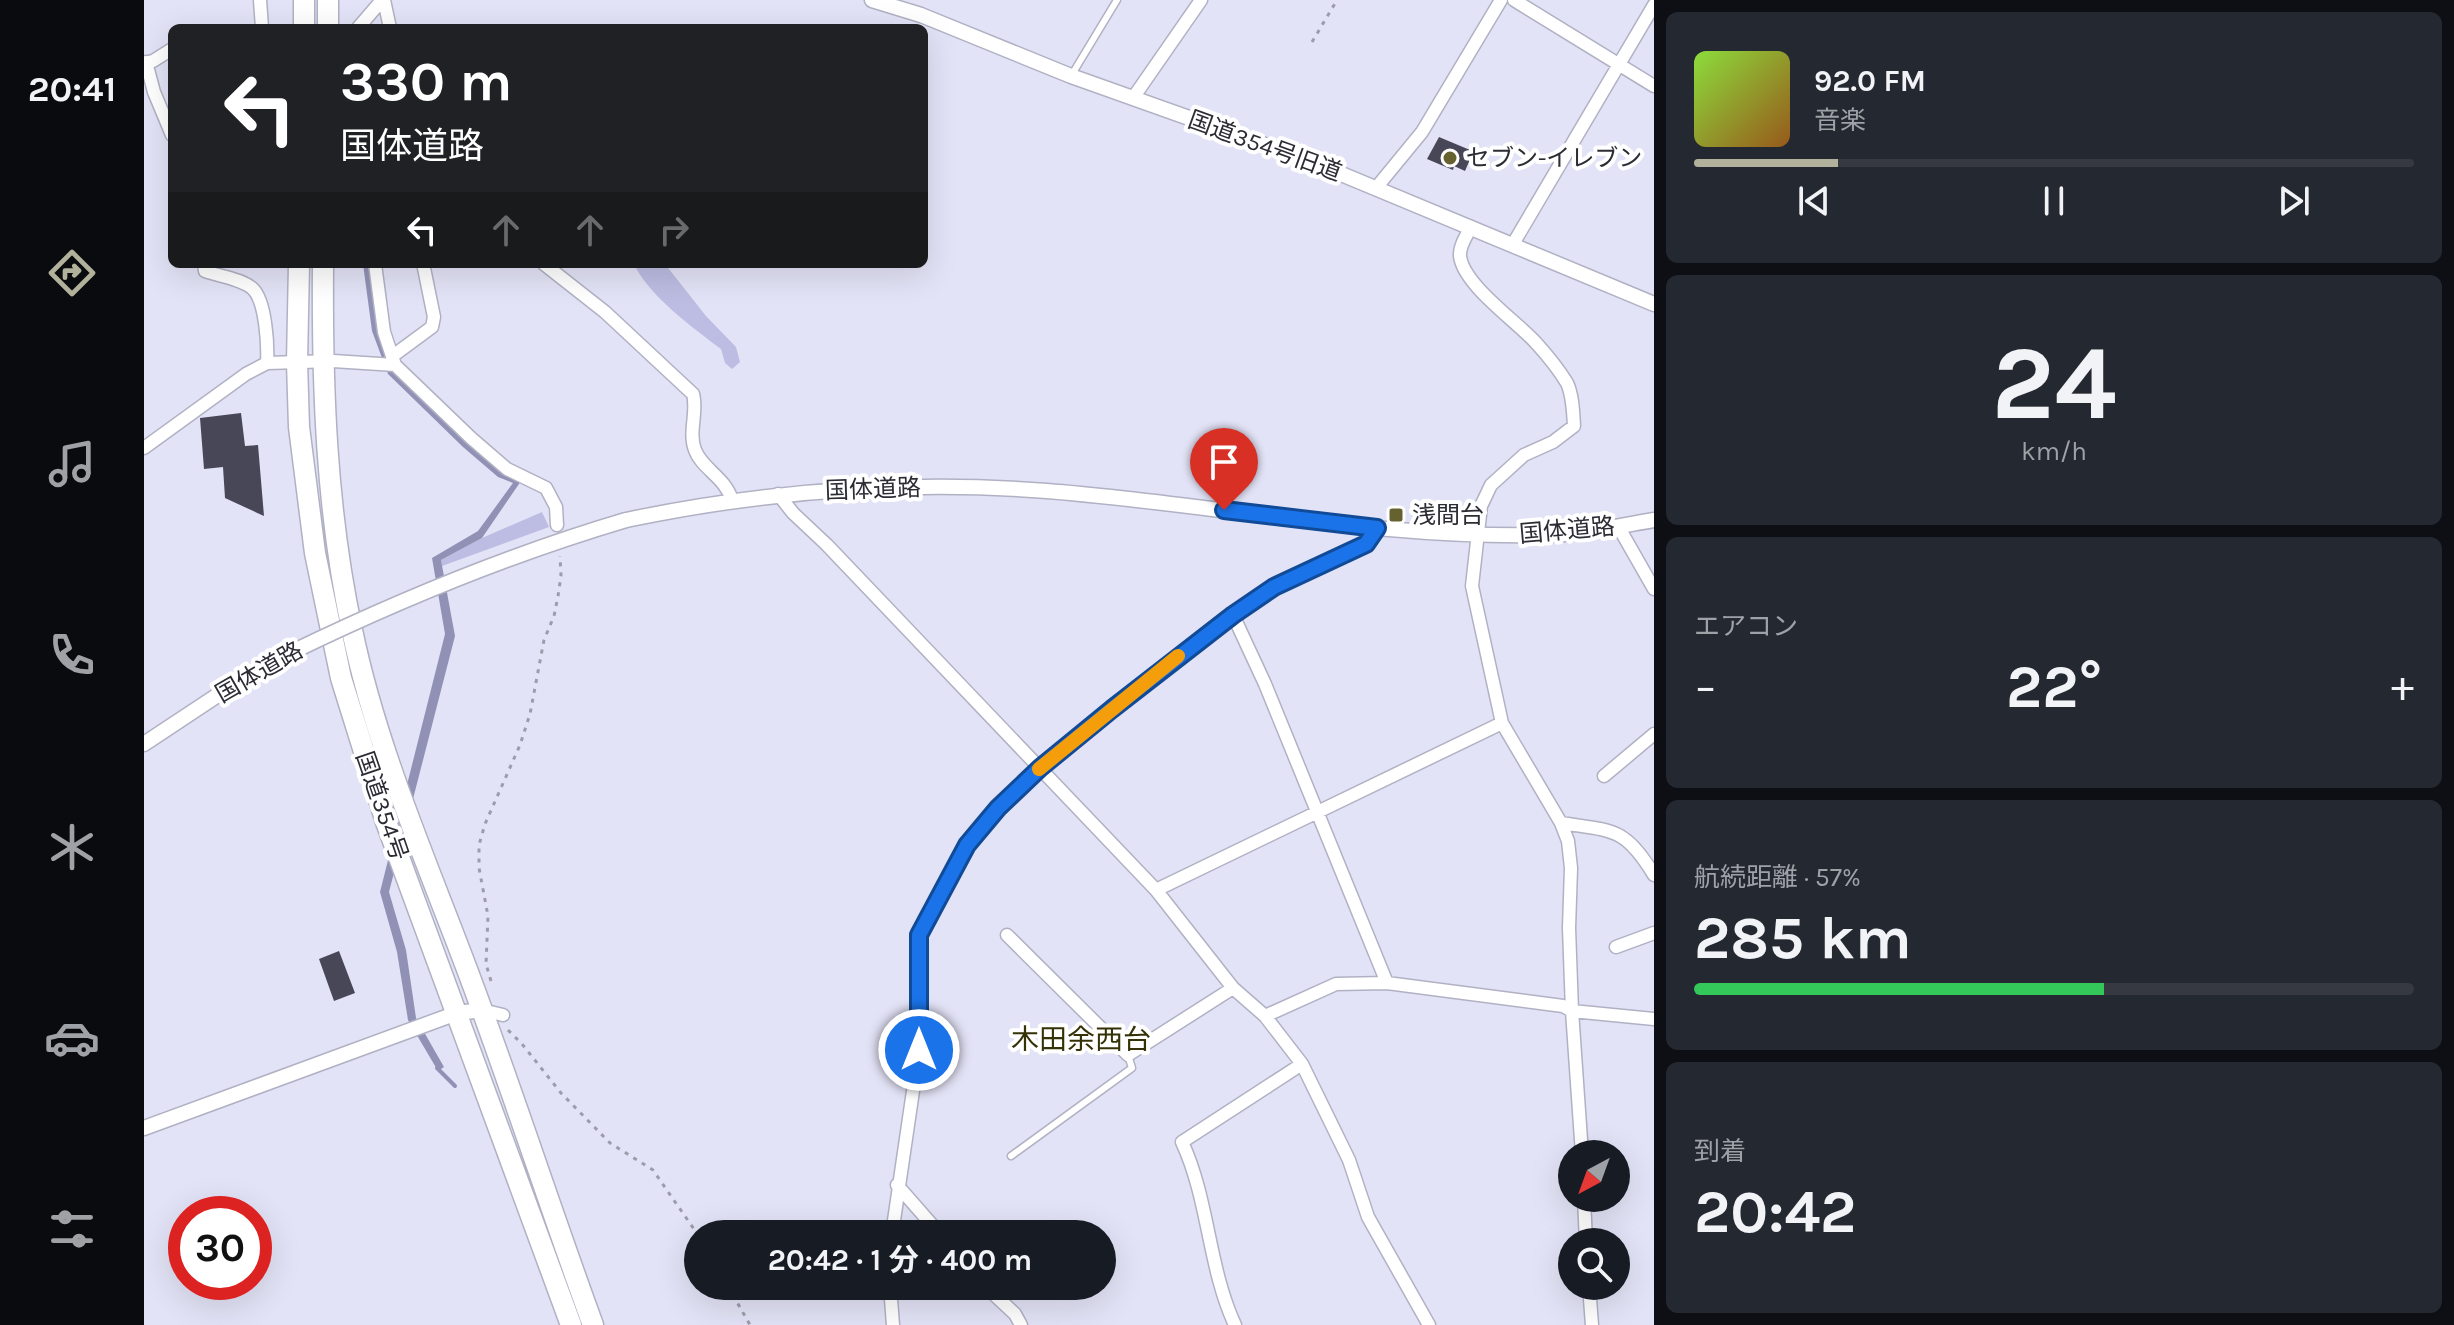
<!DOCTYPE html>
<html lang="ja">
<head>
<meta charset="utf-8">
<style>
  :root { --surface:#171b24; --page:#242831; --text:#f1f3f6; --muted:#9ea1a6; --line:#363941; --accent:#b2b29c }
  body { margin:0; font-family:Karla,"Noto Sans JP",sans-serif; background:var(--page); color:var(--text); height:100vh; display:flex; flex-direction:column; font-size:30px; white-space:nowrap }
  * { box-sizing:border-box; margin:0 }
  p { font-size:26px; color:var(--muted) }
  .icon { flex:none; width:44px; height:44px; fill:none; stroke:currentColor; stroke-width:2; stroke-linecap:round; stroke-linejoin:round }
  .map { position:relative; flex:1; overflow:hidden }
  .sheet { display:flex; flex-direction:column; gap:12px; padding:12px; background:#0d0f14; width:800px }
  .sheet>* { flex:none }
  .top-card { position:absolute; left:24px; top:24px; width:760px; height:244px; border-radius:12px; box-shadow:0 8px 32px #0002; background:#202124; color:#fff; overflow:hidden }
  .needle { width:52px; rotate:221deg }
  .buttons { position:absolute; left:1414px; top:1140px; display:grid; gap:16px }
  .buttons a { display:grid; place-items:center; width:72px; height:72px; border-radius:50%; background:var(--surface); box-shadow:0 8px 32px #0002; font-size:40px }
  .speed { position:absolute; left:24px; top:1196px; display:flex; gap:16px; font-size:40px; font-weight:700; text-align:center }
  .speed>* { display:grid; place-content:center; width:104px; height:104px; border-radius:50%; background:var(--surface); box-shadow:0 8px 32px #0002; line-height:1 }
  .speed .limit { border:12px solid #d22; background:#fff; color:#111 }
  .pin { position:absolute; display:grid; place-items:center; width:68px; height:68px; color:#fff; margin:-82px -34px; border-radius:50% 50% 50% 0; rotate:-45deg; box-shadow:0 0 8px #0007 }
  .pin .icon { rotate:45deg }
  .me { position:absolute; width:88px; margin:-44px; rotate:0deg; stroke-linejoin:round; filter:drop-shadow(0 0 6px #0008) }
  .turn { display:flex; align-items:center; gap:28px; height:168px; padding:0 40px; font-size:36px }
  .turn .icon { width:104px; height:104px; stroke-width:2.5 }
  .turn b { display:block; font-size:56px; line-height:68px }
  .lanes { display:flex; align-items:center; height:76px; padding:0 40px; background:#0003; justify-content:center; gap:40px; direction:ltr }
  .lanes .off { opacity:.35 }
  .big { font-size:60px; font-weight:700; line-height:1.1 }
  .sheet .tile { flex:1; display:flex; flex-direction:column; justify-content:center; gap:12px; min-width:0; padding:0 28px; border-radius:12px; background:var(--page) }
  .sheet .dial { align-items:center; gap:0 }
  .dial b { font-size:104px; line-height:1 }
  .song { display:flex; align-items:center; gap:24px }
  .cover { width:96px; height:96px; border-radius:12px; background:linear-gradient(135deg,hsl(90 70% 55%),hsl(30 70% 35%)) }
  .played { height:8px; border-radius:4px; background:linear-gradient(90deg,var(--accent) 20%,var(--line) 20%) }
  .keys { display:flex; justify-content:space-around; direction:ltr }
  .heat { display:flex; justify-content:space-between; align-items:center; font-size:44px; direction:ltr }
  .charge { height:12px; border-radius:6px; background:linear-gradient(90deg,#34c759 57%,var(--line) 0) }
  .trip { position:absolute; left:540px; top:1220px; width:432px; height:80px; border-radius:40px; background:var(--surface); box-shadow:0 8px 32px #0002; font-weight:700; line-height:80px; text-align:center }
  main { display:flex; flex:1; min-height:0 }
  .dock { display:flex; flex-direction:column; width:144px; justify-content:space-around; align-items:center; background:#090b0e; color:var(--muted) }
  .dock .icon { width:56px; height:56px }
  .dock .selected { color:var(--accent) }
  .dock b { font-size:36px; color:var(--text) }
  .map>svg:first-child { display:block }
</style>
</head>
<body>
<main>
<nav class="dock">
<b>20:41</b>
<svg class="icon selected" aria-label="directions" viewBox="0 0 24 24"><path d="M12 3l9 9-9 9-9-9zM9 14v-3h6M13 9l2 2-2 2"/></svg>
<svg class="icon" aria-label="music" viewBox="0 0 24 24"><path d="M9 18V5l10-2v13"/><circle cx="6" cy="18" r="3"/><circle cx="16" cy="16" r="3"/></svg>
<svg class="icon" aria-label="phone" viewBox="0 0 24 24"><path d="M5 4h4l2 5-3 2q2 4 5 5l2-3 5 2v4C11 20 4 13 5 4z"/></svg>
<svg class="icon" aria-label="climate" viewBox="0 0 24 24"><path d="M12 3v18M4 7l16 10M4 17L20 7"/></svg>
<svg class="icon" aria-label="car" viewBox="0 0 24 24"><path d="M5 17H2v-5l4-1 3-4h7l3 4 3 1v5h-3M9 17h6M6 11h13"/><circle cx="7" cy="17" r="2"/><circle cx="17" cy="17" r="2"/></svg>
<svg class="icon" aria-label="filters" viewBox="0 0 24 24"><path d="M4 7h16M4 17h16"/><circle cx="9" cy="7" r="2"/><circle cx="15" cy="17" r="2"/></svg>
</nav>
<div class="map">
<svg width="1510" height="1325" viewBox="0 0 1510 1325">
  <rect width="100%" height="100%" fill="#e3e3f7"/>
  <path fill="#bdbde3" d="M490,264H521L562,316L592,347L596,362L588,369L581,363L577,349C549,328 505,296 490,264Z
    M398,512L405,527L298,566L297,560L338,538Z"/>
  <path fill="#9191b6" d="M219,264H227L245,360L377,481L338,538L297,560L311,636L245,892L262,950L272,1018L300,1067L294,1071L264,1020L253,952L236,892L301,634L288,558L334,531L369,483L354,477L319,447L244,374L228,331Z"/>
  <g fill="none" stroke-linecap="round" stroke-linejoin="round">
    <path stroke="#9191b6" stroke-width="4" d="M293,1068L311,1086"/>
  </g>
  <path fill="#474757" d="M1295,137L1326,150L1323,156L1327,157L1321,171L1310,166L1309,170L1283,159Z
    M97,413L101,446L114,445L120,516L81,498L79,467L60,469L56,418Z
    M195,951L211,993L190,1001L175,959Z"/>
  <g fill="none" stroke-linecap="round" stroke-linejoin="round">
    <g stroke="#b1b1c4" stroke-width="9">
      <path id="service" d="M927,76L973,0
        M867,1156L988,1068L984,1055"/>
    </g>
    <g stroke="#b1b1c4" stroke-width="15">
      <path id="minor" d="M116,0L118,28
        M240,0L246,28
        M1370,0L1510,86
        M214,28L238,0
        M2,62L10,92L28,135
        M0,63L9,61L28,49
        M989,98L1057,0
        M1232,188L1278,132L1357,0
        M1327,227C1323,235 1315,246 1316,256C1319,285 1375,323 1393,344C1403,355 1415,370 1423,383C1429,396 1429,412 1430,426L1409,442L1380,455L1347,485L1337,506L1328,586L1358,723L1417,823L1424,841L1427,868L1425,928L1428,1011L1438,1154
        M1369,244L1510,5
        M60,264L61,271C74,276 99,279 109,289C122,302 124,346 123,363L189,361L251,365
        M231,264L240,332L251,365L327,438L363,469L402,488L412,507L413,525
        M400,264L461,312L549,394C554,412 544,432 551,450C558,469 581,477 588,500
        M250,355L288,327L290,317L280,268L281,264
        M0,448L102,374L123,363
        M634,494L649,513L683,545L1012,890L1089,988L1121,1016L1158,1064L1205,1160L1224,1217L1285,1325
        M1474,526L1510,589
        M1089,615L1121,684L1243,983
        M1460,776L1510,734
        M1417,823C1469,831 1481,827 1510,875
        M1012,890L1358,723
        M863,935L984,1055L1089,988
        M1472,947L1510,933
        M338,1010L359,1015
        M1121,1016L1192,984L1243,983L1419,1006L1428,1011L1510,1019
        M753,1185L796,1234
        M1440,1198L1442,1242
        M748,1234L775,1050V935L823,845L854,808L896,768L1015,670L1130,587L1222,544L1233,528
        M746,1286L749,1325
        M841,1286L871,1314L877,1325
        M1445,1286L1448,1325
        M1091,1325C1064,1267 1065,1200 1038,1142L1158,1064"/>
    </g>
    <g stroke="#b1b1c4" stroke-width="17">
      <path id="tertiary" d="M728,0L777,15L927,76L1166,161L1510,304
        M482,520C621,491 761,480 903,491C1069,504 1235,539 1402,535C1438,534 1475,526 1510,520
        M0,744L95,681L146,653
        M0,1128L313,1013L338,1010"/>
    </g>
    <g stroke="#b1b1c4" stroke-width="23">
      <path id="trunk" d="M160,28V0
        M184,28V0
        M155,264L153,362L155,427L171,553L197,678L242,822L427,1325
        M179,264C178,387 182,509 208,630C232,747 282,860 324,972C368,1089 406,1208 449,1325"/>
    </g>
    <path stroke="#9c9cab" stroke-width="3" stroke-dasharray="4 6" stroke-linecap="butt" d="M1168,42L1193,0
      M347,981L342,964L344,916L335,868V845L341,824L376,745L386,714L400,640L410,616L414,596L417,576L416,556
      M364,1030L378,1044L417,1093L466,1143L509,1170L554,1235
      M584,1286L606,1325"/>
    <use href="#service" stroke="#fff" stroke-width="6"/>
    <use href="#minor" stroke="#fff" stroke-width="12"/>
    <use href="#tertiary" stroke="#fff" stroke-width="14"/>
    <use href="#trunk" stroke="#fff" stroke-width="20"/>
    <g stroke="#b1b1c4" stroke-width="17" stroke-linecap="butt">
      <path id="tertiary-bridge" d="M146,653C257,599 364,555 482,520"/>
    </g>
    <use href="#tertiary-bridge" stroke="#fff" stroke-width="14"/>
  </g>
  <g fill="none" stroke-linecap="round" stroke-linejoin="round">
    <g stroke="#114b97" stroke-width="20">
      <path id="route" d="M775,1050V935L823,845L854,808L896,768L968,709L1089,615L1130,587L1222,544L1233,528L1080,510"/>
    </g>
    <use href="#route" stroke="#1a73e8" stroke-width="14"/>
    <path stroke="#f59e0b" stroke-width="14" d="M895,769L1034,656"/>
  </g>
  <g fill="#66622f" stroke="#fff" stroke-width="3">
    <circle cx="1306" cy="158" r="8"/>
    <rect x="1244" y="507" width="16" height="16" rx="4"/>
  </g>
  <g text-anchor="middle" stroke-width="8" stroke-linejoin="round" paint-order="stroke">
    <g font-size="24" fill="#2c2c34" stroke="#fff">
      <text transform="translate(1121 146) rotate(20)" y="8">国道354号旧道</text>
      <text transform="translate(729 489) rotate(-2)" y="8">国体道路</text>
      <text transform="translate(1423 530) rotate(-5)" y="8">国体道路</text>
      <text transform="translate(115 672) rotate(-30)" y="8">国体道路</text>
      <text transform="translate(238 806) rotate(71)" y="8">国道354号</text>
    </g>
    <g font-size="24" fill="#2c2c34" stroke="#fff" text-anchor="start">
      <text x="1322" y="166">セブン-イレブン</text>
      <text x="1268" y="523">浅間台</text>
    </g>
    <g font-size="28" fill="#353207" stroke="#fff">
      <text x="937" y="1049">木田余西台</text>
    </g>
  </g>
</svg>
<div class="buttons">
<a><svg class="needle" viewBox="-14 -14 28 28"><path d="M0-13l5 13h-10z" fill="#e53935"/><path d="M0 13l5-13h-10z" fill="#9ea1a6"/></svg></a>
<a><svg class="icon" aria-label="search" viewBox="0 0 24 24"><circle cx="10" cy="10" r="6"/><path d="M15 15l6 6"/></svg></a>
</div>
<div class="speed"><div class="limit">30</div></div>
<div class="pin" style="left:1080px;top:510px;background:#d93025"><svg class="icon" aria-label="arrive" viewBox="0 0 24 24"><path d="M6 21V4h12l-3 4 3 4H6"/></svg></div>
<svg class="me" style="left:775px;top:1050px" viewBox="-20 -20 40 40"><circle r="17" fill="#1a73e8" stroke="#fff" stroke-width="3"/><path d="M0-11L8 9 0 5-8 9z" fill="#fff"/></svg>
<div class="trip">20:42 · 1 分 · 400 m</div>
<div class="top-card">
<div class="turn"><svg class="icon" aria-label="left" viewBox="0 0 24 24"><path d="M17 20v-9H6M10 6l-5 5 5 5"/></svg><div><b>330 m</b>国体道路</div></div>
<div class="lanes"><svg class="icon" aria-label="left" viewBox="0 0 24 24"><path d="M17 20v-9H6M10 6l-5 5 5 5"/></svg><svg class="icon off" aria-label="ahead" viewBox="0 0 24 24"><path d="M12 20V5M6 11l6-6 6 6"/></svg><svg class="icon off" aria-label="ahead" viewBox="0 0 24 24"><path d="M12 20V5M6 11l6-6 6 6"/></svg><svg class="icon off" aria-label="right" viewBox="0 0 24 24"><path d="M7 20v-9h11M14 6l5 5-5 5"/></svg></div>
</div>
</div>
<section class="sheet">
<div class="tile">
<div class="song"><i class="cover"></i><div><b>92.0 FM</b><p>音楽</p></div></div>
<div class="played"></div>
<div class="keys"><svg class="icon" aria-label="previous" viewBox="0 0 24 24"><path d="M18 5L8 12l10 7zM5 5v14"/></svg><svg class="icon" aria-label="pause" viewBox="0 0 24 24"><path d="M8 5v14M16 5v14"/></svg><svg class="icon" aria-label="next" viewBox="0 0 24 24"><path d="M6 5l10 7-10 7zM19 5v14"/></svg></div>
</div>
<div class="tile dial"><b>24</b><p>km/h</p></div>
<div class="tile"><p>エアコン</p>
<div class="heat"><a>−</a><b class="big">22°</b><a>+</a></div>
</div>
<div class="tile"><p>航続距離 · 57%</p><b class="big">285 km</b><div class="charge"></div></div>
<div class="tile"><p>到着</p><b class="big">20:42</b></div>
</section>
</main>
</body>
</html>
